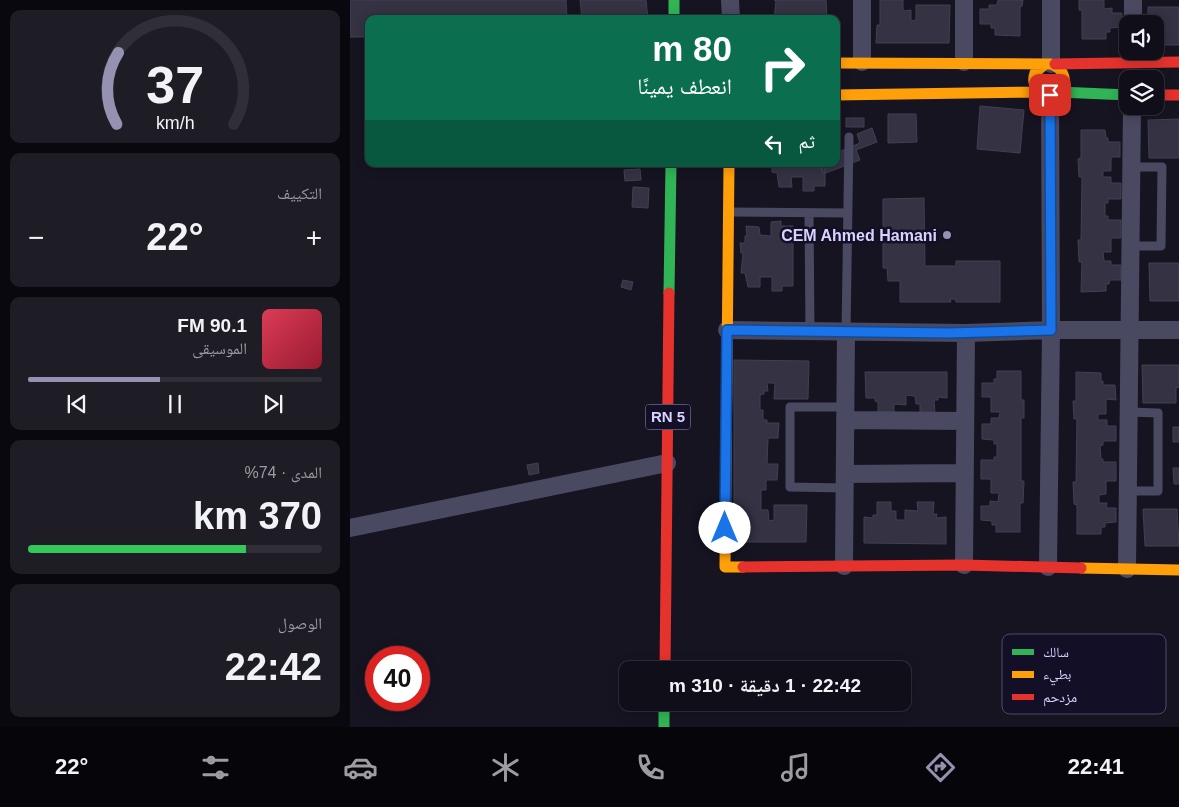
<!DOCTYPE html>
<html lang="ar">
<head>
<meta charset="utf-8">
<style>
  :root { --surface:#100f19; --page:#1e1d26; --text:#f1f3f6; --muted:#9c9ca2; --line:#302f38; --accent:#9591b1 }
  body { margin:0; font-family:Helvetica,"Noto Naskh Arabic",sans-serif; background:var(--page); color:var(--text); direction:rtl; height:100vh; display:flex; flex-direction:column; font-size:19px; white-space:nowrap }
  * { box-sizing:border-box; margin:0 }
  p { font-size:16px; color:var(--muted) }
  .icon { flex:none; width:28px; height:28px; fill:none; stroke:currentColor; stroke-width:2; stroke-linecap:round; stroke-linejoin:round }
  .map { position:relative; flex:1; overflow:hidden; direction:ltr }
  .drawer { display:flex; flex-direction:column; gap:10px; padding:10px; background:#09080e; width:350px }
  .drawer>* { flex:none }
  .banner { position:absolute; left:15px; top:15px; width:475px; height:152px; border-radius:10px; box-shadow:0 2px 12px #0003,0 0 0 1px var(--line); direction:rtl; background:#0b6e4f; color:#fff; overflow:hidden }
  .tools { position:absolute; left:769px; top:15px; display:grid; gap:10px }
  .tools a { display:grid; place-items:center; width:45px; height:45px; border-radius:10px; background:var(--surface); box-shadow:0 2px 12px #0003,0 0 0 1px var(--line); font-size:25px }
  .speed { position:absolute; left:15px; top:646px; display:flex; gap:10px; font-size:25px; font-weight:700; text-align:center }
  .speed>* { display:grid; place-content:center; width:65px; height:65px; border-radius:50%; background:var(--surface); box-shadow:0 2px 12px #0003,0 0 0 1px var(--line); line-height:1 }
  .speed .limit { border:8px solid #d22; background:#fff; color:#111 }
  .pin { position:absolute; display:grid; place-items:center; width:42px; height:42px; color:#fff; margin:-21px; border-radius:10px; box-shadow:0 2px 8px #0006 }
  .me { position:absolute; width:55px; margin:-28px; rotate:0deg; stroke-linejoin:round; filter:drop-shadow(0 0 4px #0008) }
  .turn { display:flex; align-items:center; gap:18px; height:105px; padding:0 25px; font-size:22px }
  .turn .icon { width:65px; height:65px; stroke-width:2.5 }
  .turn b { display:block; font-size:35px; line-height:42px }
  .then { display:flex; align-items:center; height:48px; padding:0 25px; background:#0003; gap:10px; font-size:19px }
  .big { font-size:38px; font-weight:800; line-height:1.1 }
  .drawer .tile { flex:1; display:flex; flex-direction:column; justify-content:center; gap:8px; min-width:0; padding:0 18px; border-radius:10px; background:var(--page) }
  .drawer .dial { align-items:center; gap:0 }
  .dial svg { height:130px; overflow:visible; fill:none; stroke:var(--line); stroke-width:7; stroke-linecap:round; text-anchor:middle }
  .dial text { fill:var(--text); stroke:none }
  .song { display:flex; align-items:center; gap:15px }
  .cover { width:60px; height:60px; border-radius:8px; background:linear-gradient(135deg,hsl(350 70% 55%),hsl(350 70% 35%)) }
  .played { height:5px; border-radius:2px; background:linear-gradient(90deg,var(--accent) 45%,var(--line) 45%) }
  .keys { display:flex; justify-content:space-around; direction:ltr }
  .heat { display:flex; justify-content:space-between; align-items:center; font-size:28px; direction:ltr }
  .charge { height:8px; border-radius:4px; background:linear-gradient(90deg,#34c759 74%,var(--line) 0) }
  .trip { position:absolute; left:269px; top:661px; width:292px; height:50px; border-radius:10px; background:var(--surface); box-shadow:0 2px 12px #0003,0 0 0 1px var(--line); font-weight:800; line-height:50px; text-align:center; direction:rtl }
  .tabs { display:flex; height:80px; justify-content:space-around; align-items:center; background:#06060a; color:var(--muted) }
  .tabs .icon { width:35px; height:35px }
  .tabs .selected { color:var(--accent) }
  .tabs b { font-size:22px; color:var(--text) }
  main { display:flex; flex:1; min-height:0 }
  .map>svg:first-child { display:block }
</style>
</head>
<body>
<main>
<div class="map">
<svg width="829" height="727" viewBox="0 0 829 727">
  <rect width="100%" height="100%" fill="#161421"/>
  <path fill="#343243" stroke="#433f54" d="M0,0H216L217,19H19V37H0Z
    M230,0H296L298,19H232Z
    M424,0H476L477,19H424L426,1Z
    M530,0H553V11L561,10V21L566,20V5H600L599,43H526L527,25H530Z
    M648,0H673L672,6L670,7V36L645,35V28H641V24H630V9H639V5H647Z
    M729,0H754V9L762,8V13H772L771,27L760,28V32H756V39H732V10H729Z
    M798,7H829V45H805V24H798Z
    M630,106L674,110L670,153L627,149Z
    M538,114H566L567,142L538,143Z
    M496,118H514V127H496Z
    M829,119V158H799L798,120Z
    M522,128L527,142L506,150L510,160L473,174L470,164H486V153L510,143L507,134Z
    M731,130H755L756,138H758V142H770V157H761V171H753V177H761V183H771V199H758V203H755V216H758V220H771V238H761V252H753L754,261H761V265H771V280H760L759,284H756V291L731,292L732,262H729L728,240H731L732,177H729L728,159L731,158Z
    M422,164H475V186H464V191H453V177H441L442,187H429L427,173L422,172Z
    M290,169L291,180L275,181L274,170Z
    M283,187L299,188L298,208L282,207Z
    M574,198L575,266H606V261H650V302H606L605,299H600L601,302H550V281H538L537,268H533V199Z
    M431,221V226H443V286H432V291H422V277H410V287H398L395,273H391L393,253H391L390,243H395V236H397L396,226L409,227L410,235L421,236V222Z
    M799,263H829V301H800Z
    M273,280L283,282L281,290L271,287Z
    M384,360L459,361L458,399H424L425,383H417L418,391H414V394L410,395V410H413V420H417V423H429L428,438H418L417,464H428L427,480H416V490H411V510H418L419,521L424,520V505H457L456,542H384Z
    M792,365H829V387L826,388V403H793Z
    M647,371H671V400H674V418H671V481H674L673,503H670V532H646V525H642V521L631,520V506H640V501L648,502L649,493H641V479H631V460H644V457H647V444H644V440L632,439V424H641V418H649L650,412H641V397H632V383H644V379H647Z
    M515,372H597V398L588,397V400H584L585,413H570V404H566L565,396L556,395V405L544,404V414L528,413V402L525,401V398H516Z
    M726,372L751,373V381H753V385H765L766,400L756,399V414H748V420H757V426H766V441H753V445L750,446L751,459H753V462H766V481H756V494L749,495V503H757L756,508H766V522L755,523V527H751V534H727V505L724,504L723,482H726L727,419H724L723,401H726Z
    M823,427H829V442H823Z
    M188,463L189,473L179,475L177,465Z
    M823,468H829V484H824Z
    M527,502H541V511H546V520H555V510L568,511L567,502H584L583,514H587L586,518L596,517V544L514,543V517L523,518V515H527Z
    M793,509H827L829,546H795Z"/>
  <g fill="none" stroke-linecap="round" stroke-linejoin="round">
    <path stroke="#4a4962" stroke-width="9" d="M380,212L498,213
      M459,213L460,332
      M781,246H811L812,167H781
      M496,332L499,137
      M494,488L440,487V407H495
      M778,491H808V413L779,412"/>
    <path stroke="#4a4962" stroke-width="18" d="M380,0L381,19
      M512,0V62
      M783,0V24
      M614,62V0
      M701,64V0
      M377,330L616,333L701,330H829
      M495,420L615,421
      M495,474L615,473
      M0,528L317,463
      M614,565L616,333
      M494,566L496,332
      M698,567L701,330L700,95
      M777,569L782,106"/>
    <path stroke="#30b455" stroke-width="11" d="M324,0V19
      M709,92L778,95
      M319,293L321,164
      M314,702V727"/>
    <path stroke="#ff9f0a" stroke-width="11" d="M486,63L701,64C731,77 703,108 687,88C683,84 683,79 685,73L695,64
      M486,95L690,92
      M379,164L375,567H393
      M731,568L829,570"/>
    <path stroke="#e5322d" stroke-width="11" d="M705,64L829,62
      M805,95H829
      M393,567L614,565L731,568
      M315,670L319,293"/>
  </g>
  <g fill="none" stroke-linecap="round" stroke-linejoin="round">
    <g stroke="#114b97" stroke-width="12">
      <path id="route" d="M375,528L377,330L599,333L701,330L700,95"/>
    </g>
    <use href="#route" stroke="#1a73e8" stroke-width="9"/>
  </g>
  <circle fill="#9591b1" stroke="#130f26" stroke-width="2" cx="597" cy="235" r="5"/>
  <g text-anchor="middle" stroke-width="5" stroke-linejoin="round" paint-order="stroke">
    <rect fill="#130f26" stroke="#9e99be" stroke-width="1" x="295.5" y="404.5" width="45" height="25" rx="4"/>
    <g font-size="15" font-weight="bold" fill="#d9d4ff">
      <text x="318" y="422">RN 5</text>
    </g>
    <g font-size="16" font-weight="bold" fill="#d9d4ff" stroke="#130f26" text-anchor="end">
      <text x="587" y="241">CEM Ahmed Hamani</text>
    </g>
  </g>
  <rect x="652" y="634" width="164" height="80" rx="8" fill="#130f26" stroke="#4e4a67" stroke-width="1"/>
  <rect x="662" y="649" width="22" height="6" fill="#30b455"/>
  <rect x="662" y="671" width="22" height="7" fill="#ff9f0a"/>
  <rect x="662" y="694" width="22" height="6" fill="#e5322d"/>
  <g font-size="14" fill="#d9d4ff">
    <text x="693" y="657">سالك</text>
    <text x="693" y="679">بطيء</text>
    <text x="693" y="702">مزدحم</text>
  </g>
</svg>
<div class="tools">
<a><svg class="icon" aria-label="sound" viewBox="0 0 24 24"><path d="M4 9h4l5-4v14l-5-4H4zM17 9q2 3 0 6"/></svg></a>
<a><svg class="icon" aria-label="layers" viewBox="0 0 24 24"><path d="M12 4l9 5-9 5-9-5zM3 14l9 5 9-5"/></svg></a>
</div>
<div class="speed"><div class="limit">40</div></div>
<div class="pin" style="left:700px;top:95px;background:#d93025"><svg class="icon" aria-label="arrive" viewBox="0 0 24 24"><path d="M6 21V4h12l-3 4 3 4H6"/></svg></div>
<svg class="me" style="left:375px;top:528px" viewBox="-20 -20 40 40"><circle r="19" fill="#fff"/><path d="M0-13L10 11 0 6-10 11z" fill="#1a73e8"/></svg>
<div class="trip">22:42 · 1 دقيقة · 310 m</div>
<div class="banner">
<div class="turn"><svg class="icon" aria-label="right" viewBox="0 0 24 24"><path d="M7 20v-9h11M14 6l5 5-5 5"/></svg><div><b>80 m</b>انعطف يمينًا</div></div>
<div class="then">ثم<svg class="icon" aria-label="left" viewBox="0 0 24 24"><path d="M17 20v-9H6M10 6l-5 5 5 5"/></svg></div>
</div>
</div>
<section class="drawer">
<div class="tile dial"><svg viewBox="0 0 100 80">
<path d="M14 69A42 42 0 1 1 86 69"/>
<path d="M14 69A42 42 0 0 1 15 25" stroke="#9591b1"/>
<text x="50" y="56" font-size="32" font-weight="700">37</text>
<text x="50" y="72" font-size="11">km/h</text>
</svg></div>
<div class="tile"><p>التكييف</p>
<div class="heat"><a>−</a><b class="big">22°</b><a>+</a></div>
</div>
<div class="tile">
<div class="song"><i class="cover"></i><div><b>90.1 FM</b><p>الموسيقى</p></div></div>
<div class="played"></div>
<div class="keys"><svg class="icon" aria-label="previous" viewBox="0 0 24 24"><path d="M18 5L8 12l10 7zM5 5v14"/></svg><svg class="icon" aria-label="pause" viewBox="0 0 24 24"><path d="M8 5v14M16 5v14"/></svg><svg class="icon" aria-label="next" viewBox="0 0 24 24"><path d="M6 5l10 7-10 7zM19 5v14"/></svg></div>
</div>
<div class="tile"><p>المدى · 74%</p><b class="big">370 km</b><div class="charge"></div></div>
<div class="tile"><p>الوصول</p><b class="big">22:42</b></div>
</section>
</main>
<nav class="tabs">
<b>22:41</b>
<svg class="icon selected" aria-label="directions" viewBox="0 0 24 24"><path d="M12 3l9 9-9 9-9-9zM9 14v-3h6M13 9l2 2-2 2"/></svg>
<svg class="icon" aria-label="music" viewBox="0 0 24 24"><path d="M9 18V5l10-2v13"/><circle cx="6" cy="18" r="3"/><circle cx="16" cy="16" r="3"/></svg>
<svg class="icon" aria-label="phone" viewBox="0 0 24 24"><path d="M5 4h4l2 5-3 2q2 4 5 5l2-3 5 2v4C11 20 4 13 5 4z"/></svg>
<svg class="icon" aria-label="climate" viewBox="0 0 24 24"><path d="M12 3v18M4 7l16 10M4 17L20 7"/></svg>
<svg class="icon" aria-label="car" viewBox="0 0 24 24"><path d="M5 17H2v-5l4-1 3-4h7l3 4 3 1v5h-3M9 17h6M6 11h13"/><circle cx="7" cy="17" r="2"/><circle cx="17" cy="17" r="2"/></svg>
<svg class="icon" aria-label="filters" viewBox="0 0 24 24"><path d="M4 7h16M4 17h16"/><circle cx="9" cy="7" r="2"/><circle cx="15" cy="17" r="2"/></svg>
<b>22°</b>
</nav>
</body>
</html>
